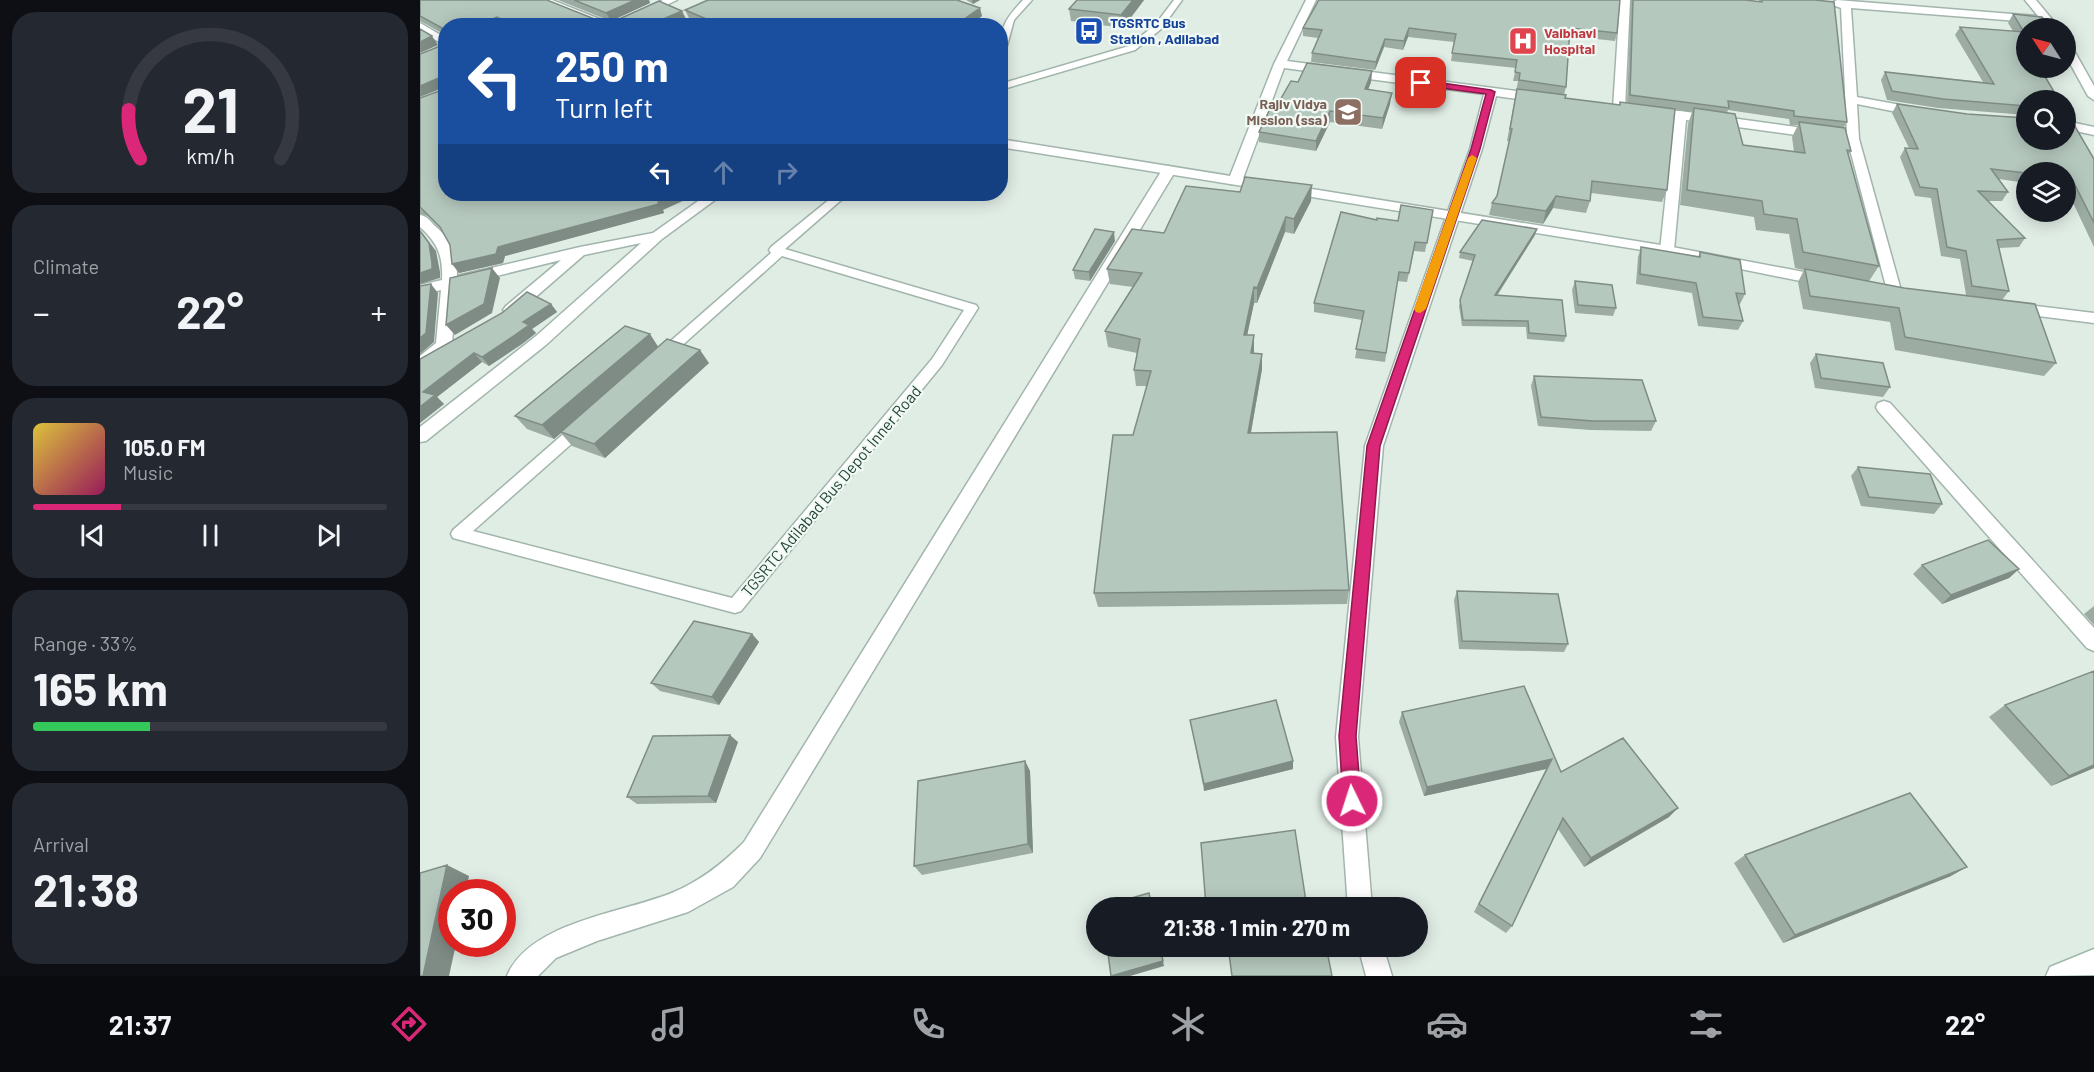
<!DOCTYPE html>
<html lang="en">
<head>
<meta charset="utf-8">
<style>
  :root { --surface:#171b24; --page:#242831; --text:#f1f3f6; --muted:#9ea1a6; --line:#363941; --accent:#db2777 }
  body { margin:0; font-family:Barlow,sans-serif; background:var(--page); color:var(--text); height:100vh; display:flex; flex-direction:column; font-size:22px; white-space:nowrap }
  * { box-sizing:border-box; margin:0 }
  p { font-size:20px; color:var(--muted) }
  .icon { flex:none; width:33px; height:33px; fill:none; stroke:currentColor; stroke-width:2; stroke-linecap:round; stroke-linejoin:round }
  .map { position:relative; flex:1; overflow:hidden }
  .side { display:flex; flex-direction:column; gap:12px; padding:12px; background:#0d0f14; width:420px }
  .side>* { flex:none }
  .hud { position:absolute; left:18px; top:18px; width:570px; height:183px; border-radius:24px; box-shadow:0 3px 15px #0003; background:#1a4fa0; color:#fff; overflow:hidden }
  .needle { width:39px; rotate:306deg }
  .controls { position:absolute; left:1596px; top:18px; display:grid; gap:12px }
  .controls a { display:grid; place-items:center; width:60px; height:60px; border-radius:50%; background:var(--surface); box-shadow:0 3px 15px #0003; font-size:30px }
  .speed { position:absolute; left:18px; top:879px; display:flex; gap:12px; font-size:30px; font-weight:700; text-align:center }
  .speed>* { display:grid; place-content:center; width:78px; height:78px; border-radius:50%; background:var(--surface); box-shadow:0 3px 15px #0003; line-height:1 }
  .speed .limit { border:9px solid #d22; background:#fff; color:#111 }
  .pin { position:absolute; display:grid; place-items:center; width:51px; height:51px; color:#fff; margin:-26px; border-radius:12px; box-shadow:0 3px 9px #0006 }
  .me { position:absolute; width:66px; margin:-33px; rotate:356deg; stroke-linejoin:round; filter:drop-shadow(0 0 4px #0008) }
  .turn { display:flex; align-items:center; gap:21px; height:126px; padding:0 18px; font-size:27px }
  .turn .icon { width:78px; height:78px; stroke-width:2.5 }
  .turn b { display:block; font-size:42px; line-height:51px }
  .lanes { display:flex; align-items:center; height:57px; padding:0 18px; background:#0003; justify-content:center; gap:30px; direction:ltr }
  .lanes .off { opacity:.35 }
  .big { font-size:45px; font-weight:700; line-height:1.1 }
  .side .tile { flex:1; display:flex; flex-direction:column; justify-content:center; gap:9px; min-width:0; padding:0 21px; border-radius:24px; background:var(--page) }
  .side .dial { align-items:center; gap:0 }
  .dial svg { height:156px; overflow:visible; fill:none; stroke:var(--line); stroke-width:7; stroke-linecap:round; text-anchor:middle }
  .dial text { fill:var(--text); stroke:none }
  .song { display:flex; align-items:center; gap:18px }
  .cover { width:72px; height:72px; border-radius:9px; background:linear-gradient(135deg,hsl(50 70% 55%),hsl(330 70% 35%)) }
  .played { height:6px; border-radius:3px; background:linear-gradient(90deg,var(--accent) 25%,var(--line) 25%) }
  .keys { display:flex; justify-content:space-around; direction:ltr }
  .heat { display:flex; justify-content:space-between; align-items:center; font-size:33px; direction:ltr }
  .charge { height:9px; border-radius:4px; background:linear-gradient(90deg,#34c759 33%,var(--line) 0) }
  .trip { position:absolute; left:666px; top:897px; width:342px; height:60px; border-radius:30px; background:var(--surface); box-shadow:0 3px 15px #0003; font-weight:700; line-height:60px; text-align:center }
  .tab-bar { display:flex; height:96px; justify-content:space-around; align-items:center; background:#090b0e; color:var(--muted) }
  .tab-bar .icon { width:42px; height:42px }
  .tab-bar .selected { color:var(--accent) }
  .tab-bar b { font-size:27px; color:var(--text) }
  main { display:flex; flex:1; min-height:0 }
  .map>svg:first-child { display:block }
</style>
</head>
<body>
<main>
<section class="side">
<div class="tile dial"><svg viewBox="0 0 100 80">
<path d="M14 69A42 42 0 1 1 86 69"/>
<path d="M14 69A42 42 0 0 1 8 44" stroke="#db2777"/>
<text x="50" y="56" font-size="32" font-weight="700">21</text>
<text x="50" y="72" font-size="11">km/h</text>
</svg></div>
<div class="tile"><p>Climate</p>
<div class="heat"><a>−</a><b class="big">22°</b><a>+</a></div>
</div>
<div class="tile">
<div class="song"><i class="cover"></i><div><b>105.0 FM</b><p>Music</p></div></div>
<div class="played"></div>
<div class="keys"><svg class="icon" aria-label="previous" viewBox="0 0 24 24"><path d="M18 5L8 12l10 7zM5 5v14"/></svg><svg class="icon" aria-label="pause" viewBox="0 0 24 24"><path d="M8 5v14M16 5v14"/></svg><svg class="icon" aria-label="next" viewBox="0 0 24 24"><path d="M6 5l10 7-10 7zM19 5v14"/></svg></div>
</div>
<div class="tile"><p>Range · 33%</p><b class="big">165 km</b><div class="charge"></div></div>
<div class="tile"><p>Arrival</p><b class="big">21:38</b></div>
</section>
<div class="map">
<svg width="1674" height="976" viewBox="0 0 1674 976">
  <rect width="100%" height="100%" fill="#e0ede5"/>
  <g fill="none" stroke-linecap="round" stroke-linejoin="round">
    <g stroke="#a2b5ac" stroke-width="3">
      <path id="service" d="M603,0H612L594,20L585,53L580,56C580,28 584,20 603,0Z
        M754,0H762L741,29L715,50L580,90V84L709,46L735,25Z
        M416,194H428L365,249L556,305L558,308L522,365L321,611L315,613L33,538L31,534L33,530L156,423L161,422L168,427L166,431L53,531L312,598L512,359L544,310L362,256L247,359H237L235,356L237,353L351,253L349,250L351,247Z"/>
    </g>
    <g stroke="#a2b5ac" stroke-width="3">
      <path id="minor" d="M243,0H257L227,14H219L218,12Z
        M886,0H896L867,61L1119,94L1125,98L1119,102L1076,96L1062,149L963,446L938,737L952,908H928L916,737L945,446L1050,149L1064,94L864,68L822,181L820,184H810L808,181L854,64Z
        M1200,0H1210L1205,108L1199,112L1193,108Z
        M1417,0L1618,16L1605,0H1616L1635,23L1630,26L1624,23L1431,8L1437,97L1497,108L1503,112L1497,116L1437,104L1439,139L1482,294L1480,297L1475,299L1468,294L1428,142L1266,120L1254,250L1252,253H1242L1240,250L1254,119L1226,115V109L1260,111L1427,134L1421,8L1410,4Z
        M0,23L26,38V46L0,31Z
        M1646,44L1652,47L1674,86V100L1668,96L1646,56Z
        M1646,121L1674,127V135L1646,129Z
        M749,166L756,170L340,858L313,887L268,912L177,941L136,958L118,976H87C110,921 205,913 254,892C282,880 303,863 324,842L742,170Z
        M288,194H303L242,239L127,344L6,441L0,442V427L116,336L221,243L164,255L96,314L91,315L83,310L86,306L141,260L36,286L32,345L6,368L0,370V356L16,343L21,290L0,295V285L22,280C23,256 18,243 0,227V215C7,216 10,221 15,226C32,240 37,255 37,276L160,247L233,233Z
        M1464,401L1470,403L1674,628V651L1667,648L1458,411L1456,407L1458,403Z
        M938,946H963L972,976H946Z"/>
    </g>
    <g stroke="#a2b5ac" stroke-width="3">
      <path id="tertiary" d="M117,0H132L197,26H181Z
        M580,139L1247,246L1405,276L1412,281L1405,286L1247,254L580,147Z
        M1592,303L1674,313V323L1587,312L1584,308Z"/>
    </g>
    <g stroke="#9eb9ac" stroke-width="3">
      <path id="secondary" d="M1674,949V975L1626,976L1630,967Z"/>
    </g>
    <use href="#service" fill="#fff" fill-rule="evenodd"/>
    <use href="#minor" fill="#fff" fill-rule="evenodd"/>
    <use href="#tertiary" fill="#fff" fill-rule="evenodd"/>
    <use href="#secondary" fill="#fff" fill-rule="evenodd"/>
  </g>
  <path fill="#9caca3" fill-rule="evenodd" d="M0,0L177,20H188L138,0H229L230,3L193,20L266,19L251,26H26L22,33L0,21Z
    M546,0H560L553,4Z
    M657,0H724L703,28L651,21L649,9Z
    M897,0H1200L1197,33L1195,41L1149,36L1146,87L1144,95L1145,98L1199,105L1200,102L1207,103L1211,0H1325L1338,1L1339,0H1395L1427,122L1424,127L1431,151L1428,155L1459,266L1449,281L1636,363L1624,376L1475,350L1470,322L1383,309L1378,282L1384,270L1375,268L1369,234L1336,230L1334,217L1260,205L1268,124L1272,112L1255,110L1247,190L1242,202L1171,193L1170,201L1166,213L1133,208L1123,224L1069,215L1072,203L1077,196L1090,142L1087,141L1098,81H1093L1096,68L1031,61L1034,42L988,37L983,50L964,47L955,70L891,62L892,53L898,38L883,36V28L898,1ZM1308,110L1369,119L1370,125H1378L1372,137L1374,152L1323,145L1307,113Z
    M265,10L562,16L549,26H287L269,18Z
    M1593,14L1622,17L1606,100V115L1518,108L1467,100L1461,80L1465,72L1563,82L1535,35L1540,27L1593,31L1588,23Z
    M0,54L243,210L244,213L85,256L83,263L39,273L30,245L22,230L8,216L0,214V98L22,90V88Z
    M952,71L951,82L948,90L970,104L962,129L910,122L896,151L839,142V132L856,107L878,82Z
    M1477,104L1547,114L1674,159V247L1646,188V172H1606V183L1579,179L1588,192L1582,201H1567L1605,238L1599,247L1579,248L1589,291L1582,300L1546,295L1540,259L1521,256L1511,198L1495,196L1480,157L1485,148H1489L1472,113Z
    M891,201L874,234L865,232L837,303H834L827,335L834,351L833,353L842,369L831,433L929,590L927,604L678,607L674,593L713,435L727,386H716L714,370L717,353L688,347L685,331L713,287L690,284L687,269Z
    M1013,210L1005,252L994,251L987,282L977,281L965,362L935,358L942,320L894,312V303L957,220L978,221Z
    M1115,235L1077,296L1146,336L1144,342L1107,339L1106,327L1042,326L1039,306L1053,261L1039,258L1040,252Z
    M695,241L670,281L655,279L653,270Z
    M1221,247L1278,257L1280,252L1325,294L1320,304H1319L1323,321L1318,330L1278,326L1272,293L1216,284L1218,257Z
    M1155,281L1196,308L1193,316L1155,313L1152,290Z
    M131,304L137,312L112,329L116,333L102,344L69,366L62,362L17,397L24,404L0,423V359Z
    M239,347L289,363L185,458L152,446L141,433L134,439L107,429L95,416Z
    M1396,354L1470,387L1463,397L1395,388L1390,363Z
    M1114,376L1236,421L1231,431L1170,430L1118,426L1111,386Z
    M1438,467L1522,504L1514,514L1441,506L1431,476Z
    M1502,565L1599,569L1589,578L1522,604L1493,574Z
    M1037,591L1148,644L1144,652L1039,649L1034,600Z
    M1674,606V625L1664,614Z
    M332,634L339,642L299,705L240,691L231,683Z
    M1104,686L1141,772L1249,817L1164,867L1138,829L1092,926L1086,933L1054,912L1126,769L1004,796L979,722L982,712Z
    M1585,705L1674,768L1631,786L1569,717Z
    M770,720L873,761V769L784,791Z
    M318,742L296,803L217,804L207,797Z
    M605,761L610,771L613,853L502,875L494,866Z
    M781,843L887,908H787Z
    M1325,855L1531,876L1363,943L1314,863Z"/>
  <path fill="#7f8c85" d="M215,0H229L230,3L191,21L186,13Z
    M552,0H560L553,4Z
    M713,0H724L703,28L701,15Z
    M560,8L562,16L549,26H534Z
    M262,11L266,19L251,26H227Z
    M77,17L82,25L56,26Z
    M989,28L988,37L983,50L984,41Z
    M12,36L18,45L0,53V42Z
    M965,39L964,47L955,70L956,62Z
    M952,71L951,82L944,100L945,89Z
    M19,78L25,87L0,97V86Z
    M972,93L970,104L962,129L963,118Z
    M910,111V122L896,151V141Z
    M892,185L891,201L874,234V219Z
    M255,194H278L243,210L244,213L85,256L83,263L39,273L32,264L78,247L238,202Z
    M1136,196L1133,208L1123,224L1126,211Z
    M866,217L865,232L837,303V288Z
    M1117,229L1115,235L1073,301L1075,295Z
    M0,230L16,251L20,272V278L0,284Z
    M694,232L695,241L670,281L669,272Z
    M72,268L80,278L72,313L35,335L26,325Z
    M11,284L18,293L14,342L0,354V338Z
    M834,287V303L824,350V335Z
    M131,304L137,312L112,329L116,333L102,344L69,366L62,357L103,322Z
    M230,334L239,348L134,439L122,425Z
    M834,335V351L831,368V353Z
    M280,350L289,363L185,458L174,444Z
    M54,353L62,362L17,397L24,404L0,423V407L3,392Z
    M842,354V369L828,448V433Z
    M1599,569L1589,578L1522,604L1531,595Z
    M332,634L339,642L299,705L292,697Z
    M310,735L318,742L296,803L288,796Z
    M1132,759L1126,769L1004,796L1007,787Z
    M605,761L610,771L613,853L608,844Z
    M873,761V769L784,791V784Z
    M1674,765V768L1631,786L1649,776Z
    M1258,808L1249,817L1164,867L1171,858Z
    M27,865L49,876L46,892H32V944H36L29,976H3Z
    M1547,867L1531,876L1363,943L1375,935Z
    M740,946L744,966L710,976H692Z"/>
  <path fill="#b5c8be" stroke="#7f8c85" stroke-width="1.5" d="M0,0H127L177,20H197L239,1L262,11L227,26H95L77,17L56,26H26V38L23,39L22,28L0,16Z
    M154,0H215L186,13Z
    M288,0H537L560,8L534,26H303L265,10Z
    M657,0H713L701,15L649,9Z
    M899,0H1200L1197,33L1150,28L1146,87L1099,80L1100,73L1095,72L1097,60L1032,53L1036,34L989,28L984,41L965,39L956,62L892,53L902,30L883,28Z
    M1213,0H1325L1342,2V0H1395L1414,2L1427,122L1374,116V111L1308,101L1309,108L1210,95Z
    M1593,14L1622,17L1631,28H1606V68H1620L1639,100H1606V106L1523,99L1472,91L1465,72L1574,84L1540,27L1604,32Z
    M0,29L12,36L0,42Z
    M1646,36H1649V40L1646,43Z
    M20,46L26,49V194H255L238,202L239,204L78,247L76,254L32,264L30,245L20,227L0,207V98L22,90V81L19,78L0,86V54Z
    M887,63L952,71L945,89L972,93L963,118L910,111L896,141L839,132L851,107H856L871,81L878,82Z
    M1097,89L1146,95L1145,98L1200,105V102L1255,109L1247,190L1172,181L1170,201L1136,196L1126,211L1072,203L1077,196L1092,129H1090Z
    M1477,104L1547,114L1606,118V140H1646V111L1674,159V223L1652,179L1646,178V172L1606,173L1571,169L1588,192L1558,191L1605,238L1577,240L1589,291L1552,286L1546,251L1527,247L1517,189L1500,187L1485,148L1498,149Z
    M1274,108L1315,114L1323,145L1385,153L1379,122L1425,128L1431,151L1427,150L1459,266L1383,252L1377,219L1344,214L1342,201L1267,190Z
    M825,177L892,185L874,219L866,217L837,288L834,287L824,335H834L831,353L842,354L828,433L917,432L929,590L674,593L693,435H713L731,371L714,370L720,339L685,331L722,273L687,269L712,229L744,233L766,186L820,192Z
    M981,205L1013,210L1007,243L995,242L989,273L979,272L966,353L936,349L944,311L894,303L921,212L957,220V218L978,221Z
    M1062,220L1117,229L1075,295L1142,300L1146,336L1109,333L1108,321L1043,320L1040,300L1055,255L1040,252Z
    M675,229L694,232L669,272L653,270Z
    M0,231L9,243L12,263V269L0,273Z
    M1221,247L1280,257V252L1320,260L1325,294L1316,293L1323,321L1283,317L1276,283L1220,274Z
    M72,268L64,304L26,325L30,278Z
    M1385,269L1484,288L1615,304L1636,363L1485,337L1479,308L1390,296Z
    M1155,281L1192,285L1196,308L1158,305Z
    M11,284L6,333L0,338V286Z
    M107,292L131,304L103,322L109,325L95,335L62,357L54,353L3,392L15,395L0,407V359L82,313Z
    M205,326L230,334L122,425L95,416Z
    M247,339L280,350L174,444L141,432Z
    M1396,354L1463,363L1470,387L1401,378Z
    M1114,376L1222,380L1236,421H1173L1121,417Z
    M1438,467L1510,474L1522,504L1449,497Z
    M1568,540L1599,569L1531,595L1502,565Z
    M1037,591L1138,594L1148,644L1042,641Z
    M274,621L332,634L292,697L231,683Z
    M1674,671V765L1649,776L1585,705Z
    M1104,686L1141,772L1203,738L1258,808L1171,858L1143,818L1092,926L1059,904L1132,759L1007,787L982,712Z
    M856,700L873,761L784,784L770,720Z
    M310,735L288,796L207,797L233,736Z
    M605,761L608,844L494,866L498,781Z
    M1490,793L1547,867L1375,935L1325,855Z
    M875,830L887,908H803V903L786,906L781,843Z
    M27,865L3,976H0V873Z
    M729,893L732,908H680V907Z
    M687,946H740L743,961L691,976Z
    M808,946H906L912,976H812Z"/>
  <path fill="#db2777" stroke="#8e194d" stroke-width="1.5" d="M1001,80L1071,90L1075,92L1060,149L960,446L936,736L941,801L938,807L932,809L926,807L923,801L919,736L947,446L1051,149L1066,94L998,85L996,83Z"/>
  <path fill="#f59e0b" d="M1052,155L1057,158L1006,309L1000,313L996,312L994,309L1048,158Z"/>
  <defs>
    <g id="bus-square" transform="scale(1.5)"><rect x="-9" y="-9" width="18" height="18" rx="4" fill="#1a4fb4" stroke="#f1f9f4"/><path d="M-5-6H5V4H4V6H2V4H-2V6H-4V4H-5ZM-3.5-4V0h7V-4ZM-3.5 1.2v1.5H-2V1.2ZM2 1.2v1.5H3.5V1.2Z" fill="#fff"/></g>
    <g id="hospital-square" transform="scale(1.5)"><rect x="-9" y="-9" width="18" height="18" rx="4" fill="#e0444e" stroke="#f1f9f4"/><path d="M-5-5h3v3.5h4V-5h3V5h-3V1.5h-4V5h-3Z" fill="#fff"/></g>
    <g id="school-square" transform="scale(1.5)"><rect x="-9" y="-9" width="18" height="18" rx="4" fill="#8d6e63" stroke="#f1f9f4"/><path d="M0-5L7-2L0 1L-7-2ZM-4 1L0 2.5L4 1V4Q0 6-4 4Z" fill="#fff"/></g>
  </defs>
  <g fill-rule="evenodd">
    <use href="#bus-square" x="669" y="31"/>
    <use href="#hospital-square" x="1103" y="41"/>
    <use href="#school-square" x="928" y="112"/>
  </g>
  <g text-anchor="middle" stroke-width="4.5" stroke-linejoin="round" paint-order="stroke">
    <g font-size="14" font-weight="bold" fill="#164399" stroke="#f1f9f4" text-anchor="start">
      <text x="690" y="28">TGSRTC Bus<tspan x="690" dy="16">Station , Adilabad</tspan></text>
    </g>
    <g font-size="14" font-weight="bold" fill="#be3a42" stroke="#f1f9f4" text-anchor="start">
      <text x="1124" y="38">Vaibhavi<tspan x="1124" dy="16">Hospital</tspan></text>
    </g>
    <g font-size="14" font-weight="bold" fill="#785e54" stroke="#f1f9f4" text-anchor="end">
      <text x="907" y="109">Rajiv Vidya<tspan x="907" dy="16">Mission (ssa)</tspan></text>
    </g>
    <g font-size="16" fill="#1f3f32" stroke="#f1f9f4">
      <text transform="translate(411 491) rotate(-50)" y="6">TGSRTC Adilabad Bus Depot Inner Road</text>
    </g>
  </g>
</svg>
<div class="controls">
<a><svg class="needle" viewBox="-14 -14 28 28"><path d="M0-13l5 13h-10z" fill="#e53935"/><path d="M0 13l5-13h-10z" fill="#9ea1a6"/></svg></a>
<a><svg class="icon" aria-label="search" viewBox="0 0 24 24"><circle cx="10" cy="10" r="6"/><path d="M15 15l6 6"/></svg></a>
<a><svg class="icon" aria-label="layers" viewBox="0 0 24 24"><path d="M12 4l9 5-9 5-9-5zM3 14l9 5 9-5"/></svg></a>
</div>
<div class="speed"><div class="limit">30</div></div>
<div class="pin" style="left:1001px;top:83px;background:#d93025"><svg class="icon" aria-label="arrive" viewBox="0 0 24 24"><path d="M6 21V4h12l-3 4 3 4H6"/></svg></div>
<svg class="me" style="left:932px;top:801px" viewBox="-20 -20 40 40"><circle r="17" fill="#db2777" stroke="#fff" stroke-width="3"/><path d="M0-11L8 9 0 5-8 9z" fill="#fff"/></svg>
<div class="trip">21:38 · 1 min · 270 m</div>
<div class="hud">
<div class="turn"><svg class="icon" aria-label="left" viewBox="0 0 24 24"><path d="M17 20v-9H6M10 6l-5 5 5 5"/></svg><div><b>250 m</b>Turn left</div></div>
<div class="lanes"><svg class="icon" aria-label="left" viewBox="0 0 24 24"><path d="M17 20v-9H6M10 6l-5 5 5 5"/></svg><svg class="icon off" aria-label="ahead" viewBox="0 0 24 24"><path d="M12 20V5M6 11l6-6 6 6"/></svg><svg class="icon off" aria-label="right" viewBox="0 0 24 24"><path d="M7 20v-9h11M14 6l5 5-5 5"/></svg></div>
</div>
</div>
</main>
<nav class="tab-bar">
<b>21:37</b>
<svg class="icon selected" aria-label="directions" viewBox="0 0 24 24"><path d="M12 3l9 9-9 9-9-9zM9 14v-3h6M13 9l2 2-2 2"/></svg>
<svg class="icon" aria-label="music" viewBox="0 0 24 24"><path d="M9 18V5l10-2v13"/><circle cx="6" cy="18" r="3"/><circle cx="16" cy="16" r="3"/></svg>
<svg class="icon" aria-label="phone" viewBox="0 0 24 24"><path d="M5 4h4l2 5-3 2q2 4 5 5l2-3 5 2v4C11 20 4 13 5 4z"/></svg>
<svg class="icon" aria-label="climate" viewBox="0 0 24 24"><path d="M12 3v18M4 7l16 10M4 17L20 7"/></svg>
<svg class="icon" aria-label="car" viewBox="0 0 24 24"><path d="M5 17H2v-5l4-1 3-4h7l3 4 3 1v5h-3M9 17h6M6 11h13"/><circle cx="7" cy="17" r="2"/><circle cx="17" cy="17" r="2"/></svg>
<svg class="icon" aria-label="filters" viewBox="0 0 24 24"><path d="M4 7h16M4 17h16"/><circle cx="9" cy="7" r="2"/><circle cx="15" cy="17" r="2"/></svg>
<b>22°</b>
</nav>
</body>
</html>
